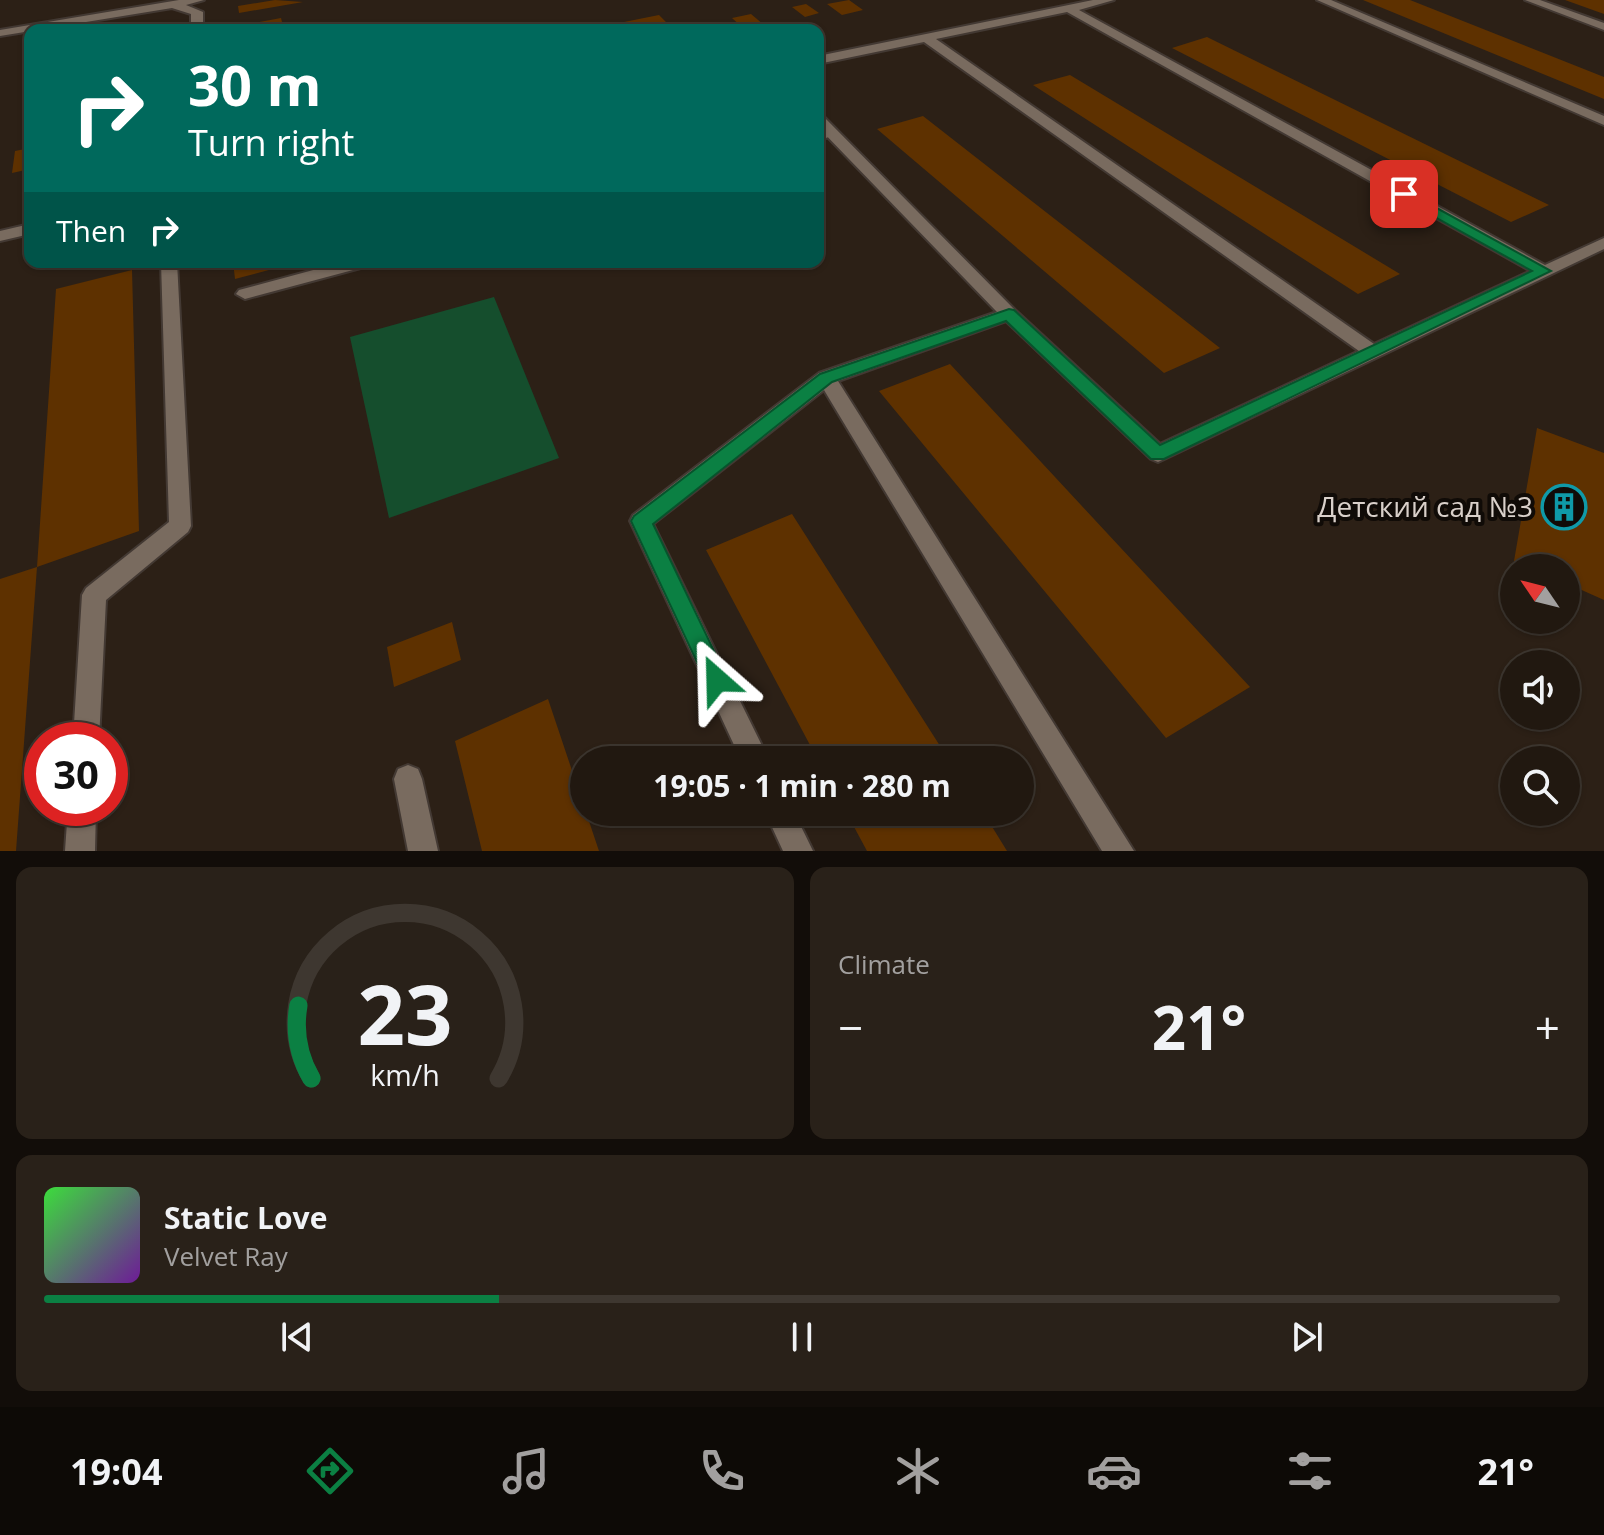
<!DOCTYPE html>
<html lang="en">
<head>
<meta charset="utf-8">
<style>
  :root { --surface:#211810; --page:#292119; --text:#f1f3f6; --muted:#a2a09f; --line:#3e3730; --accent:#0b8043 }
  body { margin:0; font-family:"Open Sans",sans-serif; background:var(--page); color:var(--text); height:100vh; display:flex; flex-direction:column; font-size:30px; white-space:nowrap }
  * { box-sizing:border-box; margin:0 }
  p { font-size:26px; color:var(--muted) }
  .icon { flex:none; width:44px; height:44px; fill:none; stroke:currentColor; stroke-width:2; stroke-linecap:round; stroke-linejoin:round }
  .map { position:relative; height:851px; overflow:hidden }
  .drawer { display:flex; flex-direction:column; gap:16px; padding:16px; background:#120d09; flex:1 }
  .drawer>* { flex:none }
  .banner { position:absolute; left:24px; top:24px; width:800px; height:244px; border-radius:16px; box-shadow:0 2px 6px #0004,0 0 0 2px var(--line); background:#00695c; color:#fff; overflow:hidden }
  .needle { width:52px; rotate:305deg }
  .buttons { position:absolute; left:1500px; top:554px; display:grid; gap:16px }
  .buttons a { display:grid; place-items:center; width:80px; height:80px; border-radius:50%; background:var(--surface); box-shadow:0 2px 6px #0004,0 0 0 2px var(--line); font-size:40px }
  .speed { position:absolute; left:24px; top:722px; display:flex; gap:16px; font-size:40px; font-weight:700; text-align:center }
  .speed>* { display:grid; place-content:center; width:104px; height:104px; border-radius:50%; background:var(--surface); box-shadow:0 2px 6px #0004,0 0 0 2px var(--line); line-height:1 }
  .speed .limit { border:12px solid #d22; background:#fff; color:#111 }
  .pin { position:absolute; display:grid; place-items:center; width:68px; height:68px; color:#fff; margin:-34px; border-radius:16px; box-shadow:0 4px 12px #0006 }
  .me { position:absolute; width:88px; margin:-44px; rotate:335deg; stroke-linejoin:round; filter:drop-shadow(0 0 6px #0008) }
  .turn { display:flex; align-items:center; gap:28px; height:168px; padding:0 32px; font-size:36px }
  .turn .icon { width:104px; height:104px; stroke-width:2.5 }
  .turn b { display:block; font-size:56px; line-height:68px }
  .then { display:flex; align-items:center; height:76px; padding:0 32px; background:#0003; gap:16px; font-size:30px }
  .big { font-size:60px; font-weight:700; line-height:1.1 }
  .drawer .card { flex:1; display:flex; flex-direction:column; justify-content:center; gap:12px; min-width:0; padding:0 28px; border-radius:16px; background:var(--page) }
  .drawer .dial { align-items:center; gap:0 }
  .dial svg { height:208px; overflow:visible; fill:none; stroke:var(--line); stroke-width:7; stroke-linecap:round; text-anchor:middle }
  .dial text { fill:var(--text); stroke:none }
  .song { display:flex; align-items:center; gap:24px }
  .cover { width:96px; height:96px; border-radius:12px; background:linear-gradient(135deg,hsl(120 70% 55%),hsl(280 70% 35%)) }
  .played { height:8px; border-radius:4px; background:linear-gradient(90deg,var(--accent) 30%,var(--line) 30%) }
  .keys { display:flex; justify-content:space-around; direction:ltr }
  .heat { display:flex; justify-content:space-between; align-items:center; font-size:44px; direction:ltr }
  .drawer .tiles { flex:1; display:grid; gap:16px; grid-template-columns:1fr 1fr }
  .card:last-child { grid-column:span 2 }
  .trip { position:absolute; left:570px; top:746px; width:464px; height:80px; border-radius:40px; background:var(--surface); box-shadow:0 2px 6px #0004,0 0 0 2px var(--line); font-weight:700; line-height:80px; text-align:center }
  .menu { display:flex; height:128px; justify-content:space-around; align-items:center; background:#0d0a06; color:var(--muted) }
  .menu .icon { width:56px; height:56px }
  .menu .active { color:var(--accent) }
  .menu b { font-size:36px; color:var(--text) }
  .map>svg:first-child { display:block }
</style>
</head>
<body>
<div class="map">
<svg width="1604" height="851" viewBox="0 0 1604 851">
  <rect width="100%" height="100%" fill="#2c2016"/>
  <path fill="#154e2d" d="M494,297L559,458L389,518L350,337Z"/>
  <path fill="#5e3100" d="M275,0L303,2L239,13L238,6Z
    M849,0L863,10L842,15L827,4Z
    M1363,0H1410L1604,77V99Z
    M1565,0H1604V14Z
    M806,4L819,13L805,17L792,7Z
    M751,14L764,25L744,29L732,18Z
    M659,15L674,30H632L624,22Z
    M281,18L283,26L245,30L244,25Z
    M161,22L162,30H136V27Z
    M1207,37L1549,205L1511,222L1172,48Z
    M1070,75L1400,274L1358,294L1033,85Z
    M923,116L1220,348L1164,373L877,129Z
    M30,148V169L12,173L15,151Z
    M233,262H295V263L235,279Z
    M132,270L139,531L37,567L56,289Z
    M950,364L1250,687L1166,738L879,391Z
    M1537,428L1604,453V600L1566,583V568H1530L1514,561Z
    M792,514L949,760H818L706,550Z
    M37,567L16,851H0V579Z
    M452,622L461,660L394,687L387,647Z
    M548,699L599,851H482L455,741Z
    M846,812H983L1007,851H867Z"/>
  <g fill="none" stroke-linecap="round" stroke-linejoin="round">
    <g stroke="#433933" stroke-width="4">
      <path id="service" d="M832,129L839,133L818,141V133Z
        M161,262H177L191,526L188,532L106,600L99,740H73L82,595L86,588L169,522Z
        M343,262H370L368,266L245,299L236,294L239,290Z
        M68,808H96L95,851H65Z"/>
    </g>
    <g stroke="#433933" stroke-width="4">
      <path id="minor" d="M179,0H204L186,5L203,12V30H191V14L172,8L0,36V30Z
        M1093,0H1114L1079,10L1545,265L1604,238V249L1158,462L1151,459L1006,321L838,381L1134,851H1102L824,390L653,524L769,760H741L630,521L633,515L819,373L997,312L818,127V115L823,116L1015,310L1160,444L1359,351L924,42L818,64V56ZM1067,12L1531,271L1374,344L936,39Z
        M1317,0H1331L1604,116V125Z
        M1525,0H1540L1604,23V30Z
        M30,224V234L0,241V231Z
        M408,765L418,769L422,779L438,851H408L394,779L398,769Z
        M765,812H794L813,851H783Z"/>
    </g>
    <use href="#service" fill="#796b5f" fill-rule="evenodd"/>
    <use href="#minor" fill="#796b5f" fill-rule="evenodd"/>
  </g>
  <path fill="#0b8043" stroke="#07532c" stroke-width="2" d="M1404,190L1551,271L1164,459H1151L1006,321L832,382L653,524L728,680L725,688L717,691L709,688L631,521L634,516L820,374L1009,309L1014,310L1160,445L1532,271L1399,197L1397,194Z"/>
  <defs>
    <g id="building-ring" transform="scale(2.3)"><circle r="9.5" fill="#100b07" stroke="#0f9aa8" stroke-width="1.5"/><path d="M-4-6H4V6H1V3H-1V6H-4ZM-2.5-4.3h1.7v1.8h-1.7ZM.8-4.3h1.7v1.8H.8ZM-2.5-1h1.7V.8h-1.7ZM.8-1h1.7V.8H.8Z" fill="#0f9aa8"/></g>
  </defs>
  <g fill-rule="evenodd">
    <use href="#building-ring" x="1564" y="507"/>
  </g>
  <g text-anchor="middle" stroke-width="8" stroke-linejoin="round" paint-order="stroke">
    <g font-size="28" fill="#d9d0ca" stroke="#100b07" text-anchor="end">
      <text x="1533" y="517">Детский сад №3</text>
    </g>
  </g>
</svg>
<div class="buttons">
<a><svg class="needle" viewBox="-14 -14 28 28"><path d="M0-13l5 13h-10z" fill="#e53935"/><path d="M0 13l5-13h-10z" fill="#a2a09f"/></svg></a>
<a><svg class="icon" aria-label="sound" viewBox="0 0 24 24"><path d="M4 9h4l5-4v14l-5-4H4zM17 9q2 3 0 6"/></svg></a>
<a><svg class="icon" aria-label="search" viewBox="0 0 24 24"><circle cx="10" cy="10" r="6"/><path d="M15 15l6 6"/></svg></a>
</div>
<div class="speed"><div class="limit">30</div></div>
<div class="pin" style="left:1404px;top:194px;background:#d93025"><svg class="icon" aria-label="arrive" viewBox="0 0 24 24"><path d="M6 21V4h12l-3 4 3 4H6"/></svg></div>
<svg class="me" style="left:717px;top:680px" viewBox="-20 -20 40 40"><path d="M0-17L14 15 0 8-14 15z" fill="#0b8043" stroke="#fff" stroke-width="4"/></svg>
<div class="trip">19:05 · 1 min · 280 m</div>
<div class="banner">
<div class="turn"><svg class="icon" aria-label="right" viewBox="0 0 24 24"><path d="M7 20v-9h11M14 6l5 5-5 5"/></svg><div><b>30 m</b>Turn right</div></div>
<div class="then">Then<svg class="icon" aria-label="right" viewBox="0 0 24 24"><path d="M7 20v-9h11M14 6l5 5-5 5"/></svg></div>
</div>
</div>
<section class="drawer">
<div class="tiles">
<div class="card dial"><svg viewBox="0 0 100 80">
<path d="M14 69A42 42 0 1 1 86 69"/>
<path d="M14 69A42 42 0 0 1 9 41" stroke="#0b8043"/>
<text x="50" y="56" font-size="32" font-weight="700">23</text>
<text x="50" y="72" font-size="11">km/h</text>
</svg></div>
<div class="card"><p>Climate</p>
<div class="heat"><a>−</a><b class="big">21°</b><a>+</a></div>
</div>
<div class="card">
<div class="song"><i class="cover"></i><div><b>Static Love</b><p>Velvet Ray</p></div></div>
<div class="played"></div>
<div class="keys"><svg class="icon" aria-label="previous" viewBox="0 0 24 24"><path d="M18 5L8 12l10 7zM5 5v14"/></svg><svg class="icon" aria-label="pause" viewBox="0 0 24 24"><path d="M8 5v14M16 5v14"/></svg><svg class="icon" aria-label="next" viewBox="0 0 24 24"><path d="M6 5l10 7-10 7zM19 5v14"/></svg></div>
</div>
</div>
</section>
<nav class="menu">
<b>19:04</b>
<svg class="icon active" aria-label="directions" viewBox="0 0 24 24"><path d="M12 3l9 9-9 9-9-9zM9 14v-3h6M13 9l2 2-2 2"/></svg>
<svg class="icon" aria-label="music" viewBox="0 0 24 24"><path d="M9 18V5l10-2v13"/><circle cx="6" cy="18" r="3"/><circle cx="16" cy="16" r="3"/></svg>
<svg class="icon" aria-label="phone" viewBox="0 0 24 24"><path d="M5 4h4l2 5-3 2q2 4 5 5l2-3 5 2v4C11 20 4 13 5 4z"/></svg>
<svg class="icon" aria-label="climate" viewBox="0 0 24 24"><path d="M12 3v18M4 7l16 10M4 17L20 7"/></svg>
<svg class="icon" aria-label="car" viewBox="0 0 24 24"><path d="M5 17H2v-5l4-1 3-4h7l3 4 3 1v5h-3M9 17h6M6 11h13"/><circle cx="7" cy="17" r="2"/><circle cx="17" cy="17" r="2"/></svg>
<svg class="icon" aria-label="filters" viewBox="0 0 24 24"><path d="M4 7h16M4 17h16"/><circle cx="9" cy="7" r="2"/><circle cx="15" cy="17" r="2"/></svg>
<b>21°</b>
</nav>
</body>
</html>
